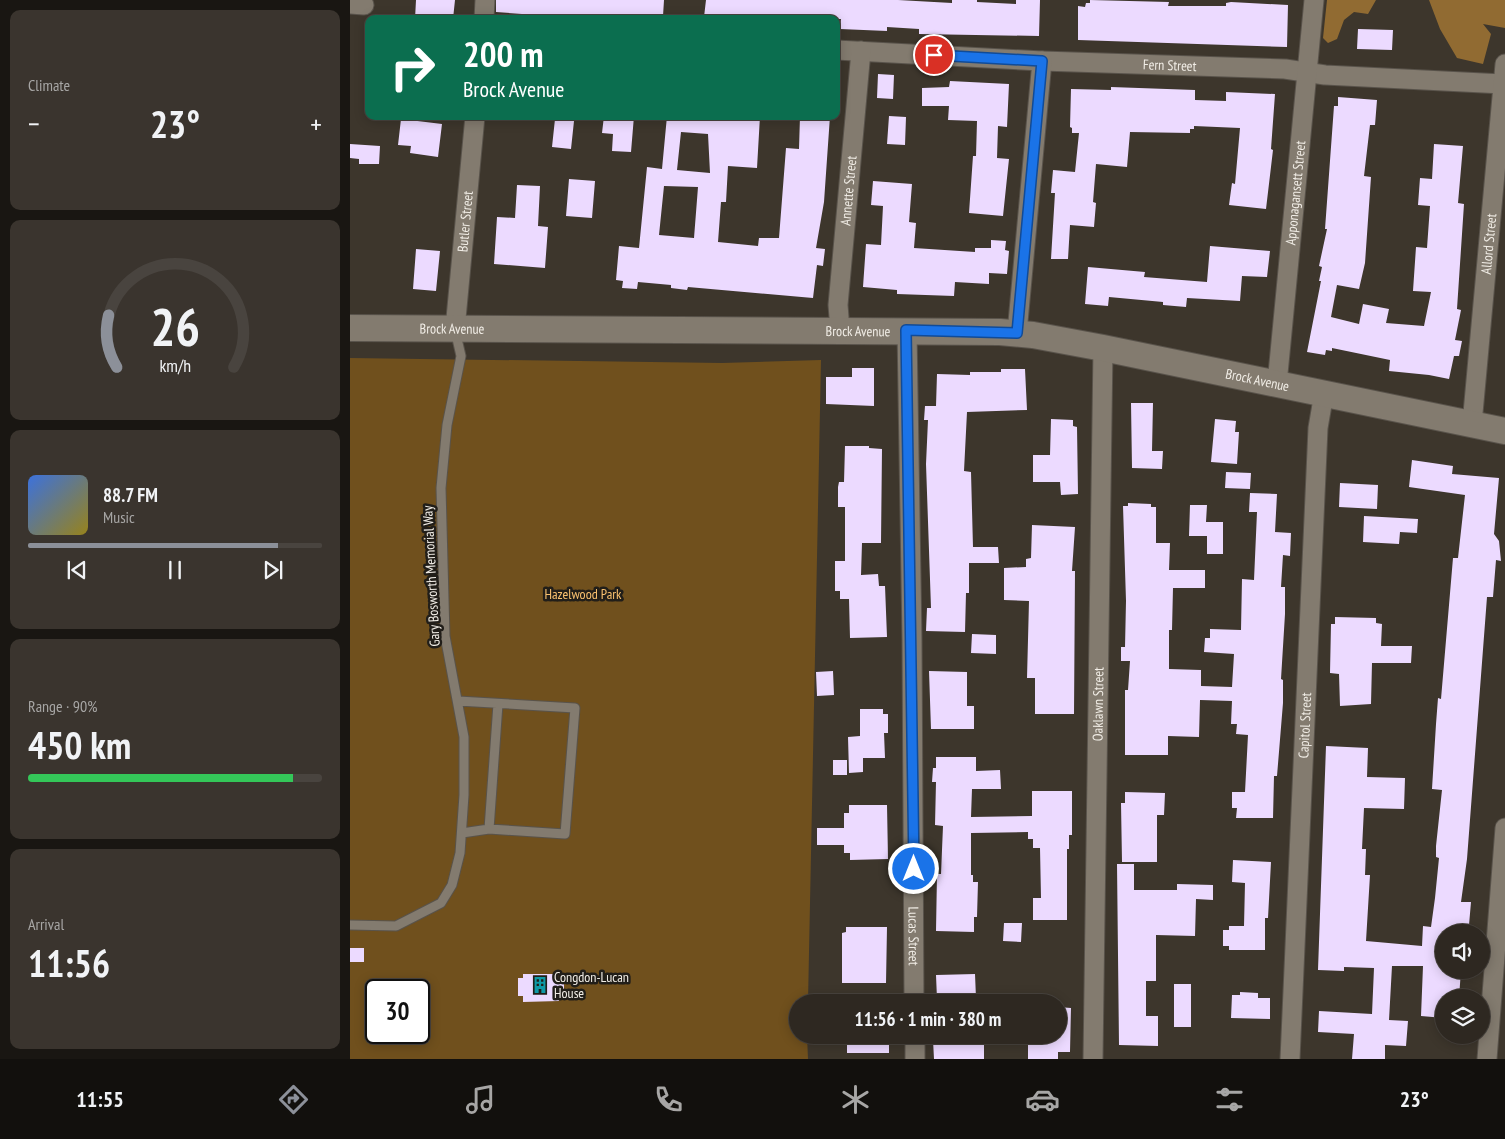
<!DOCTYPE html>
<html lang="en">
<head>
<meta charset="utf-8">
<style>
  :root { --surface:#2e2821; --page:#3a342e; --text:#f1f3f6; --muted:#a7a6a5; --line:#49443f; --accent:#8c9099 }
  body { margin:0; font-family:"PT Sans Narrow",sans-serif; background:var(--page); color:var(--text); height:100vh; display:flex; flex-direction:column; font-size:19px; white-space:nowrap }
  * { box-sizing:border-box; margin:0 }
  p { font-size:16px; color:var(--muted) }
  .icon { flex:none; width:28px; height:28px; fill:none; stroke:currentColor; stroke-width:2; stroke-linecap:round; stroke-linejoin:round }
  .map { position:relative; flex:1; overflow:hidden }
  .side { display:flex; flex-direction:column; gap:10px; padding:10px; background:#191612; width:350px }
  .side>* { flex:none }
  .guide { position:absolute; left:15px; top:15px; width:475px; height:105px; border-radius:10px; box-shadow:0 2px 12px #0003,0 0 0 1px var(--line); background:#0b6e4f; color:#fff; overflow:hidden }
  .controls { position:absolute; left:1085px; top:924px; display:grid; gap:10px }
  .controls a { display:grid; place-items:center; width:55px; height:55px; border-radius:50%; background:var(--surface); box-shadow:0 2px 12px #0003,0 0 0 1px var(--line); font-size:25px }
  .speed { position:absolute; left:15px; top:979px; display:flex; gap:10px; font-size:25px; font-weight:700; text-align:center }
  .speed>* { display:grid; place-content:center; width:65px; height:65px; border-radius:50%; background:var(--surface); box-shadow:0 2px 12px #0003,0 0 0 1px var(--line); line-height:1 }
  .speed .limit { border:2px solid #111; border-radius:8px; background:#fff; color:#111 }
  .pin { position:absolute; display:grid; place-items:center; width:42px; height:42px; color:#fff; margin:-21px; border:2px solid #fff; border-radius:50%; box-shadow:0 1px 5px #0007 }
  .me { position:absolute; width:55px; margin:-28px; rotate:0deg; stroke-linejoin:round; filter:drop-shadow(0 0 4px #0008) }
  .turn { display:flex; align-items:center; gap:18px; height:105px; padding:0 15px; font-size:22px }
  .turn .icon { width:65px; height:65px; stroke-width:2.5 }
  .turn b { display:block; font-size:35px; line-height:42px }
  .big { font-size:38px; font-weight:600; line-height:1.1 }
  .side .card { flex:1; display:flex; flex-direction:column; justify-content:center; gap:8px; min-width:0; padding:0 18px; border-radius:10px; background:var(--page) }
  .side .dial { align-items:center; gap:0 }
  .dial svg { height:130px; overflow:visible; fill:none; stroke:var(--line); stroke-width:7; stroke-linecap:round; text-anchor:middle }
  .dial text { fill:var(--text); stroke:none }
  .song { display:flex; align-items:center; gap:15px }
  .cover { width:60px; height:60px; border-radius:8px; background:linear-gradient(135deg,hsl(220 70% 55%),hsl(50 70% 35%)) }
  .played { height:5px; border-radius:2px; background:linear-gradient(90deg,var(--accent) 85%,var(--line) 85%) }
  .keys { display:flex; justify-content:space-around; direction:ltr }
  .heat { display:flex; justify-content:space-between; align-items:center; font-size:28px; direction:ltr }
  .charge { height:8px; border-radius:4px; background:linear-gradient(90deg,#34c759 90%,var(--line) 0) }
  .trip { position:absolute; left:439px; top:994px; width:278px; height:50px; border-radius:25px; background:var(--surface); box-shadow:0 2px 12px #0003,0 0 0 1px var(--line); font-weight:600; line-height:50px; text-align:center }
  .dock { display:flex; height:80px; justify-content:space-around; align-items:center; background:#12100d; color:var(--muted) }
  .dock .icon { width:35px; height:35px }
  .dock .active { color:var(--accent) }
  .dock b { font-size:22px; color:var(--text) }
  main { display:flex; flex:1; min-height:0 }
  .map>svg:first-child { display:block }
</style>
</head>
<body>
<main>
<section class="side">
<div class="card"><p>Climate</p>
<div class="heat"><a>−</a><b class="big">23°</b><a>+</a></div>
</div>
<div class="card dial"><svg viewBox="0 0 100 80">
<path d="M14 69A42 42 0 1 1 86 69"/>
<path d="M14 69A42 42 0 0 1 9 37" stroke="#8c9099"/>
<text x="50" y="56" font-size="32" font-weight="700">26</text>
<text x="50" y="72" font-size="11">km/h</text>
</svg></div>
<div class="card">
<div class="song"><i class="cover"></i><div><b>88.7 FM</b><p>Music</p></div></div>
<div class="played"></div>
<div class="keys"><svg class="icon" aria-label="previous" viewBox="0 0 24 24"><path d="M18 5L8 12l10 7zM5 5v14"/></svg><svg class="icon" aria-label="pause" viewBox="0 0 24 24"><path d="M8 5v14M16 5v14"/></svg><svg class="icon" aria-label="next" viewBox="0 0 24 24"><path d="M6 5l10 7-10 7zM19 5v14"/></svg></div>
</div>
<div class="card"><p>Range · 90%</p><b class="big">450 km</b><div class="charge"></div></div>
<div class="card"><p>Arrival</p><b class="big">11:56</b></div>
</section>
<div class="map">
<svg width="1155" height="1059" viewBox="0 0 1155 1059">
  <rect width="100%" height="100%" fill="#3d362c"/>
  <path fill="#70501d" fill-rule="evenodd" d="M0,358L372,363L471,360L458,1002H448V1035H457L458,1059H0ZM26,990H69V1032H26Z"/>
  <path fill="#916b32" d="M977,0H1026L1018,14L1004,12L994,20L987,39L978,43L973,38Z
    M1079,0H1155V28L1133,24L1141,34L1133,64L1107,58L1090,29Z"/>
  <path fill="#ecdaff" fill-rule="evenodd" d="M66,0H105L103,19H65Z
    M146,0H314L313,16L302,15L301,19L274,16V19H241L146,12Z
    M356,0H548L602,3V0H627V2L666,4V0H690L689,36L569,34V29L537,27V31L490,29L491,19H358L354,17Z
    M740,0L819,2L818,6H876V3L881,2L938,5L937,47L728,40V6L735,7L736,3H740Z
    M1008,29L1043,30L1042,50L1007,49Z
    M528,74L544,75L543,99L527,98Z
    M600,81L659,84L657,127L648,126L647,158L659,159L653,216L619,213L623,156H626L627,121L598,120L599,106H572V88L599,87Z
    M761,87L845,90V100L876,101V92L925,94L921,149L923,150L916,209L879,205L882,183L885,184L890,128L844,126V129H840V133L780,132L777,167L746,164L743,202L746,203L744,227L720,225L718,259H701L705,193H701L703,170L725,172L729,133H722V128L720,127L721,89L761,90Z
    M988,97L1027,100L1025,125H1020L1014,176L1021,177L1015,263L1009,289L987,285L981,317L1009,324L1013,304L1039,309L1036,323L1074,326L1081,292L1063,291L1066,247L1077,248L1080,206L1068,205L1070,178L1082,179L1084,144L1113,146L1108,203L1114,204L1107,309L1111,310L1105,340L1112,341L1109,356H1104L1099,379L1079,375L1039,371L1040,360L982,348V351L976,350L975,355L957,352L971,281H969L972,267L969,266L977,229H975L984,106H988Z
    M254,116H284L281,152L262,151L263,134L252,133Z
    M317,116H410L407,168L378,166L376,202H371L368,242L408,246L409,238H429L436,148L449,149L450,116H480L474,202L466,248L475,249L473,266L467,265L463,298L338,287L337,290L321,288V285L288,282L287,289L272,288L273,281L266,280L269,246L289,248L297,167L312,169ZM331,132L358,134L360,173L327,170ZM314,186L348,187L344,238L309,235Z
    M539,116L556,117L555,145L537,144Z
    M51,119L92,124L88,157L60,153L61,146L48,145Z
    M205,119L224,121L221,149L202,147Z
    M0,144L30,146L29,164H9V159L0,158Z
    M219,179L245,181L242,218L216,216Z
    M523,181L562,184L559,222L566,223L564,248L625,252V248H641V240L656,241L655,250L659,251L657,274L639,273V284L605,282L604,296L547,294V290L513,287L516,244L531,245L533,206L521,205Z
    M167,185L190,186L188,226L198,227L195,268L144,264L147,217L165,218Z
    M860,246L920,251L917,277L892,276L890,301L837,298L836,307L813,305V302L759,297L758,306L735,304L738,267L795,272L794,277L857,282Z
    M66,249L90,251L86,291L63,289Z
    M502,368H524V406L476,404V377H502Z
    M651,369H675L677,410L617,412L614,471L621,472L623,547H648L649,563H619V593H616L615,632L576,631L577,608H581L576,464L578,420H574L575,406H586L587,374L620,375V372H651Z
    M781,403H803L802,451H813L812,469L782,468Z
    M701,419L723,420V426L727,427L728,494L711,495L710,482H683V455H700Z
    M865,419L886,421L885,432H889L887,464L861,462Z
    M495,446H519V448L532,449L531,543H512L511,575L528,574L529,586H535L537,637L500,638L499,599H490V591H485V561H495V507H488V487L489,482H494Z
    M1062,460L1103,466L1102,474L1149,478L1144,534L1149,541L1151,561L1146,560L1143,597H1137L1117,859L1111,902H1121L1119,925H1116V932H1094V970H1111L1109,998H1094V1018L1071,1016L1073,966H1042L1039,1020L1058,1021L1056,1046L1035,1045V1059H1002L1004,1034L968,1032L969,1011L1022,1014L1024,968L994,967V971L968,970L976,746L1018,748L1017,777L1055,778L1054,809L1014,808L1012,849H1016L1015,875H1020L1016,941L1072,946L1073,926L1081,927L1085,898L1089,858L1086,857V846L1092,790L1082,789L1086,724L1088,698L1091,699L1103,558H1108L1115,495L1059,487Z
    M876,472L901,473L900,489L875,488Z
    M990,483L1028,485L1027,509L989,507Z
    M900,493L927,494L925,532L941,533L940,556L933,555L931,587H935V614L931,679L933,680V703L927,776H924L923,818H886L887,808H882V792H895L898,735L886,734L887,724H881L882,701L850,700L849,737L818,736V755H775V690H778L780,661H771V647H775L776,601L773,506H778V503L801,504V507H806V543H820L819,570H855V588H823L822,630H819V669L851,670V686L882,687L884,654L854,652L855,638H860V629L891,630L892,579L904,580L907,512H899Z
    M840,505H857L856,522H873V554H857V536H839Z
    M1014,516L1068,519L1067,533L1050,532L1049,544L1013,542Z
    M682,525L725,527L722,571H725L724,714H685V678H677L679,601L654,600V568L676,567V559L681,558Z
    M985,617L1026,618V623L1032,624L1031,646H1062L1061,663H1022L1021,704L990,706L989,674L980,673L981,624H985Z
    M622,634L646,635V654L621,653Z
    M483,671L484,695L467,696L466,672Z
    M579,671L617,672V706H624V729H581Z
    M510,709H533V714H538V733H534L535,758H513V772L499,773L498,737L510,736Z
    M586,757H626V771L650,770L651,789H622L621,817L682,816V791H722V835H719V849H717V920H683V898H691L690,848H683V839H678V832L621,833V875H623V882H628L627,917H624V932L586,931L587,874H591L593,826L585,825L586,782H582L583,768H586Z
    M483,760H497V775H483Z
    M775,792L815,793L814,815H807V862H772L771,803H775Z
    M499,805H537L538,859L500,860V853H494V845H467V828H494V813H499Z
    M883,860L921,862L918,918H915V950H879V946H873V930H879V926H894L895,883L882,882Z
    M767,864H784V890H827V884L863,885V900L846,899L845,936L806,935V981H796V1016H808V1046L769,1045Z
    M654,923H672L671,942L653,941Z
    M496,927H537L536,983H492V933L496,932Z
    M0,948H14V962H0Z
    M173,974H208V978H214V992L209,993V1001L173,1002V996H168V978H173Z
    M625,974L626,998L587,999L586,975Z
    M824,984H841V1027H824Z
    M890,992L908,993V998H920V1019L881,1018L882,995H890Z
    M708,1007L721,1008L720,1052H708V1059H678V1039H708Z
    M497,1035H534V1038H539V1053H497Z
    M583,1040H634V1059H584Z"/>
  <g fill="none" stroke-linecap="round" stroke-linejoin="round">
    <g stroke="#59534b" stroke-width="11">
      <path id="lane" d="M108,701L225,708L215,834L139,829L112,833
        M139,829L148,704
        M0,925L46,926L91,903L102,885L110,853L114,795V737L95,636L91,488L97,425L111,356L105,330"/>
    </g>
    <g stroke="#59534b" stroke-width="21">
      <g id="street">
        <path d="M0,4L14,5"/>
        <path d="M134,19L135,0"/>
        <path id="s1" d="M486,50L692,61L935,69L975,75L1153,84"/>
        <path id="s2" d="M105,329L125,116"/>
        <path id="s3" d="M490,330L488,305L511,51"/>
        <path id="s4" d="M557,330L562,640L564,1002"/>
        <path d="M667,333L692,61"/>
        <path id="s5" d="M927,384L964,0"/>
        <path id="s6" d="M1122,424L1155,64"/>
        <path d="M565,1035V1059"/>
        <path id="s7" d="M743,1059L753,348"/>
        <path id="s8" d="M940,1059L968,428L974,393"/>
        <path d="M1137,1059L1155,828"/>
      </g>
    </g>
    <g stroke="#59534b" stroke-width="28">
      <g id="secondary">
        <path id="s9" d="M0,328L650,332L683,335L753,348L1155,431"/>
      </g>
    </g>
    <use href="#lane" stroke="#837b6f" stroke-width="9"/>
    <use href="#street" stroke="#837b6f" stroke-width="19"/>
    <use href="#secondary" stroke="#837b6f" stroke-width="26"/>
  </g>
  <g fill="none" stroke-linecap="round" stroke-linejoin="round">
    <g stroke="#114b97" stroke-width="12">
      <path id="route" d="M564,869L556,330L667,333L692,61L584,55"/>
    </g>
    <use href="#route" stroke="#1a73e8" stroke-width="9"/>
  </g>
  <defs>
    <g id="building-bare" transform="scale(1.35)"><path d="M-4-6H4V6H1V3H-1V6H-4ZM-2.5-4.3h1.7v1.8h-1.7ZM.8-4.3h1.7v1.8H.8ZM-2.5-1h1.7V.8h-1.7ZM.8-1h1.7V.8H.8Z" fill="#0f9aa8" stroke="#211e19" stroke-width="2.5" paint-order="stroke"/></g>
  </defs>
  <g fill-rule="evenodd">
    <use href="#building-bare" x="190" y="985"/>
  </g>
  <g text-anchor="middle" stroke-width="5" stroke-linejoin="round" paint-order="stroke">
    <g font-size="14" fill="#f1ede6" stroke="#211e19">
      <text dy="5" stroke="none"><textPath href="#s1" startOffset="334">Fern Street</textPath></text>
      <text dy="5" stroke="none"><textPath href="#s3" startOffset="140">Annette Street</textPath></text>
      <text dy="5" stroke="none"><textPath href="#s5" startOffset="192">Apponagansett Street</textPath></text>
      <text dy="5" stroke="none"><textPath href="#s2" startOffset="108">Butler Street</textPath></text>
      <text dy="5" stroke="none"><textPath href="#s6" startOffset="181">Allord Street</textPath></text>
      <text dy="5" stroke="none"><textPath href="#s9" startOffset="102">Brock Avenue</textPath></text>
      <text dy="5" stroke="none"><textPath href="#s9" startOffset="508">Brock Avenue</textPath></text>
      <text dy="5" stroke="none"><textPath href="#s9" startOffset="912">Brock Avenue</textPath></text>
      <text transform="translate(81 576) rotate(-93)" y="5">Gary Bosworth Memorial Way</text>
      <text dy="5" stroke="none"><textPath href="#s7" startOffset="355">Oaklawn Street</textPath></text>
      <text dy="5" stroke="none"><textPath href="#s8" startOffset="334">Capitol Street</textPath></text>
      <text dy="5" stroke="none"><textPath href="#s4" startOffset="606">Lucas Street</textPath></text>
    </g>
    <g font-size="14" fill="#f8c06f" stroke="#211e19">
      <text x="233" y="599">Hazelwood Park</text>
    </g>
    <g font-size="14" fill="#f1ede6" stroke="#211e19" text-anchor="start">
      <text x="204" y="982">Congdon-Lucan<tspan x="204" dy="16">House</tspan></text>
    </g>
  </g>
</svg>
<div class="controls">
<a><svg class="icon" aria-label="sound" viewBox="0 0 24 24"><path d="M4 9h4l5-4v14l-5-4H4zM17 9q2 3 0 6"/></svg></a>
<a><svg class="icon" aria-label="layers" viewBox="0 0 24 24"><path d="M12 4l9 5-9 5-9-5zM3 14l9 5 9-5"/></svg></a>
</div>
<div class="speed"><div class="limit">30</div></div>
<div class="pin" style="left:584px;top:55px;background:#d93025"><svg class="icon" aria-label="arrive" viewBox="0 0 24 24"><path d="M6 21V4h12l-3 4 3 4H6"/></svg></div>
<svg class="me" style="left:564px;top:869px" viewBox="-20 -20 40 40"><circle r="17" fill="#1a73e8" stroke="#fff" stroke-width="3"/><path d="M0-11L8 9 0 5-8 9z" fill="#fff"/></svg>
<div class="trip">11:56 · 1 min · 380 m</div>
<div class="guide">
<div class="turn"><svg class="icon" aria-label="right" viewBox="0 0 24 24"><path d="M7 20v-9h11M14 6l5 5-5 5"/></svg><div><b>200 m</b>Brock Avenue</div></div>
</div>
</div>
</main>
<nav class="dock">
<b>11:55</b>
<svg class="icon active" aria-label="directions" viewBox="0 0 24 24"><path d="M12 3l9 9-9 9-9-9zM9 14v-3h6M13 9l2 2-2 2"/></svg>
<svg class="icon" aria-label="music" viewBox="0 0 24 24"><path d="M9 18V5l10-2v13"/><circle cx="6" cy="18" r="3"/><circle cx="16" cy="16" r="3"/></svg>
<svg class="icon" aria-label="phone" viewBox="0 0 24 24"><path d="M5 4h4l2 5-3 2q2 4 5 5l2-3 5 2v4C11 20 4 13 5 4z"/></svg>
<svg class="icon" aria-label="climate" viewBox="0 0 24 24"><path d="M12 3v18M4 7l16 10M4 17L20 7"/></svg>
<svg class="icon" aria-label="car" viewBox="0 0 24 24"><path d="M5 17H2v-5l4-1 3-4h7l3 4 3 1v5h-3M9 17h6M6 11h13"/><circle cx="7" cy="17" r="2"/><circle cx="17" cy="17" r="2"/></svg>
<svg class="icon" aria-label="filters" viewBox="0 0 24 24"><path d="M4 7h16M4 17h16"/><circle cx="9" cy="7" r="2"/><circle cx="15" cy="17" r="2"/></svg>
<b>23°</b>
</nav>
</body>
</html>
